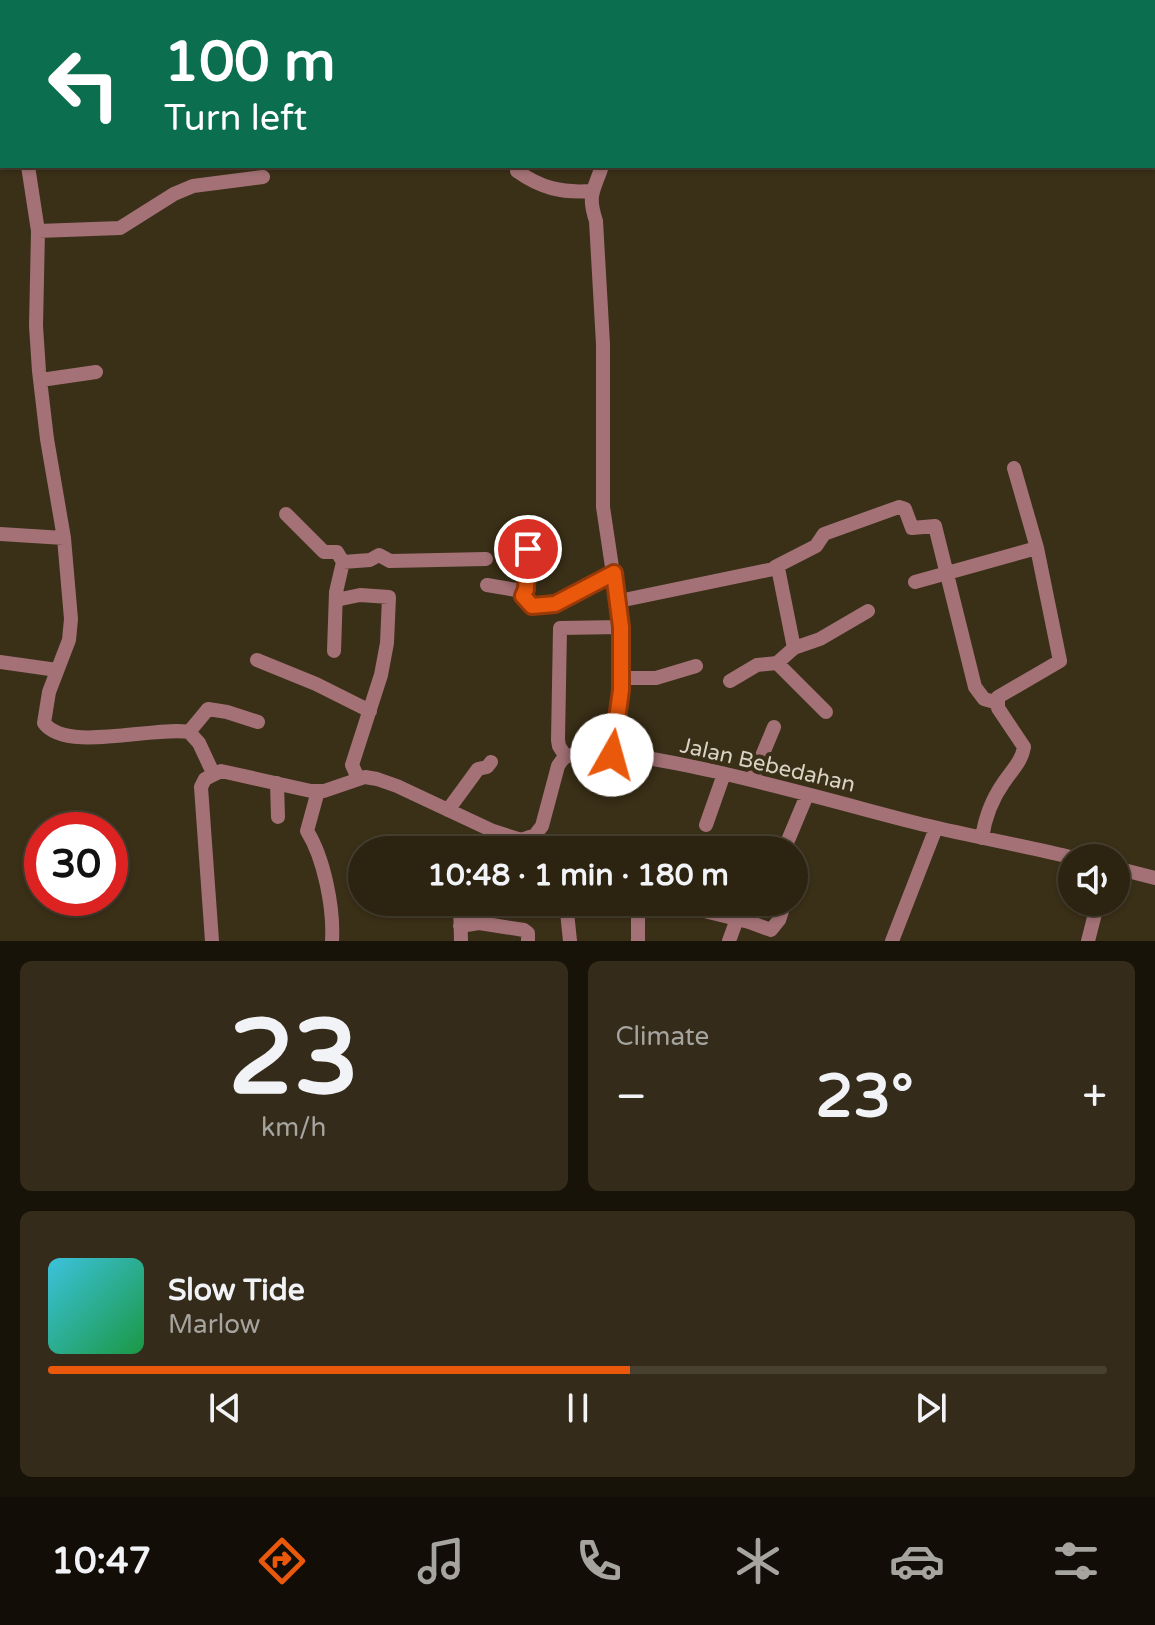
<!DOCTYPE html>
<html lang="en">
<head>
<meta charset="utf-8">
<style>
  :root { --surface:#2c2311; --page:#342b1a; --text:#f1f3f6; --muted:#a6a49f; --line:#484031; --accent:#ea580c }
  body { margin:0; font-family:"Varela Round",sans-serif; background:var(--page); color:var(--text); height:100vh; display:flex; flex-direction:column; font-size:30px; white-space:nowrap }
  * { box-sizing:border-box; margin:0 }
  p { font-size:26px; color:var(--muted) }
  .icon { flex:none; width:44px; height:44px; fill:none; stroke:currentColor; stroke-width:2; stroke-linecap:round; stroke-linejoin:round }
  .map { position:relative; height:941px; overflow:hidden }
  .drawer { display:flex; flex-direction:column; gap:20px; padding:20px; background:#181309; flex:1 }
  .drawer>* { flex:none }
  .banner { position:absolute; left:0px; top:0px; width:1156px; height:168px; box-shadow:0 2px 6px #0004,0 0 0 2px var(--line); background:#0b6e4f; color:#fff; overflow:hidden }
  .controls { position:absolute; left:1058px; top:844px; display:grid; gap:16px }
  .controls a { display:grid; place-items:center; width:72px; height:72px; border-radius:50%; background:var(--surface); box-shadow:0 2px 6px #0004,0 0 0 2px var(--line); font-size:40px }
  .speed { position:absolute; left:24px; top:812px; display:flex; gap:16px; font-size:40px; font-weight:700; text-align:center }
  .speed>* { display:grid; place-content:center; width:104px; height:104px; border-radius:50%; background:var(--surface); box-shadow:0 2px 6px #0004,0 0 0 2px var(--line); line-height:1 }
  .speed .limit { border:12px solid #d22; background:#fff; color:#111 }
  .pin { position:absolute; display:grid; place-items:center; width:68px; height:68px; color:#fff; margin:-34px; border:4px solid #fff; border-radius:50%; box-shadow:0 2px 8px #0007 }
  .me { position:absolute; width:88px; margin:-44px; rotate:7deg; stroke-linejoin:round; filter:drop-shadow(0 0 6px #0008) }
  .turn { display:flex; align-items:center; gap:28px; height:168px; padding:0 32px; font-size:36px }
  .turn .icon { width:104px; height:104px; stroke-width:2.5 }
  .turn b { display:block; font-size:56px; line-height:68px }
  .big { font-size:60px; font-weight:700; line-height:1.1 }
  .drawer .card { flex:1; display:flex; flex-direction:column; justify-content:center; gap:12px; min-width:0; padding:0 28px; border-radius:12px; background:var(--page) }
  .drawer .dial { align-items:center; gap:0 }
  .dial b { font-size:104px; line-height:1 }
  .song { display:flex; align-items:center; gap:24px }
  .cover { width:96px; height:96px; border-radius:12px; background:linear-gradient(135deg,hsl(190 70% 55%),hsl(140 70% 35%)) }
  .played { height:8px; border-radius:4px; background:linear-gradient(90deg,var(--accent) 55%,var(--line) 55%) }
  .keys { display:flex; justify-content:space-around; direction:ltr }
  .heat { display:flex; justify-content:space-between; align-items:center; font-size:44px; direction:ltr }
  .drawer .tiles { flex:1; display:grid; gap:20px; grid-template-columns:1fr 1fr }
  .card:last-child { grid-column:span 2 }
  .trip { position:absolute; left:348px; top:836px; width:460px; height:80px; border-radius:40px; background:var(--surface); box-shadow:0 2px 6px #0004,0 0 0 2px var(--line); font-weight:700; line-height:80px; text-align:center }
  .menu { display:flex; height:128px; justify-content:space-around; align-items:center; background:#120e07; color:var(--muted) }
  .menu .icon { width:56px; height:56px }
  .menu .active { color:var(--accent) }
  .menu b { font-size:36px; color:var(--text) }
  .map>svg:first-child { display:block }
</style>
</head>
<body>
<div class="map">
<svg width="1155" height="941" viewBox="0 0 1155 941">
  <rect width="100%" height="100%" fill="#3a2f17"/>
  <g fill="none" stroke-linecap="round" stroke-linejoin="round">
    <path stroke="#a37176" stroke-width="14" d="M138,0V2
      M317,0V2
      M600,0L601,2
      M77,2L91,0
      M0,13H2
      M28,166L38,231L36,326L39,371L47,439L64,538L71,619L69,640L49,692L44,723C66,753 153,726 189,732L199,743L213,773
      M602,166C594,191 587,194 596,221L603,344V507L621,627V690L612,755
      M517,171C541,188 561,193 591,191
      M38,231L120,228L174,194L193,186L263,177
      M41,380L96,372
      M286,514L324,552H337L343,562L336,592L334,651
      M0,534L64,538
      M343,562L370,560L379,555L390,561L486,559
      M775,567L816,546L824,534L899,507L905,509L912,528L935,526L975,687L984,699L998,703
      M915,582L1037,548
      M487,585L516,590L532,606L539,607L555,604L614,573
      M523,596L527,586L528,549
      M336,600L360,595L389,597L387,643L381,675L352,765L358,778
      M619,601L778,568L794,648L777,663L757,665L730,681
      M794,648L820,639L868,611
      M257,660L316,684L370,711
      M0,662L57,670
      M777,663L826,712
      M621,678H656L696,666
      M189,732L208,709L227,712L258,722
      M566,757L559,746L558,740L560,628L621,627
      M752,780L774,727
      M277,783L278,817
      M318,791L307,831C324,858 334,908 332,941
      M448,810L478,769L487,767L491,762
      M706,825L724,774
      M982,838C985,817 992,799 1004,782C1012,770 1022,761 1024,747L998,708V697L1060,661L1037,548L1014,468
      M784,850L807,795
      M1116,868L1155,878
      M794,869V876
      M460,902L461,941
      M566,902L570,941
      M668,902L749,922L771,930L779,920L785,902
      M460,926L479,923L524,930L528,933V941
      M212,941L201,787L205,779L221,771L311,791H324L365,777L377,779L397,786L493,831L521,840L535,835L542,826L558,766C560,763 562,759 566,757C607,733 867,812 925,825C975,837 1025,846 1075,858
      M638,941V902
      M729,941L737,919
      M892,941L936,828
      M1088,941L1098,902"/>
  </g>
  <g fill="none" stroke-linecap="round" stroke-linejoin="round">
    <g stroke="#983908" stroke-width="20">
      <path id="route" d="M528,549L526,589L523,596L532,606L555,604L614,573L621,627V690L612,755"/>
    </g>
    <use href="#route" stroke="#ea580c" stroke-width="14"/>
  </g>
  <g text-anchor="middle" stroke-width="8" stroke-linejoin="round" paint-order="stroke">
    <g font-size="22" fill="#dad3c5" stroke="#3a2f17">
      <text transform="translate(768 764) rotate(13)" y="8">Jalan Bebedahan</text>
    </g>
  </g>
</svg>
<div class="controls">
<a><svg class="icon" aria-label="sound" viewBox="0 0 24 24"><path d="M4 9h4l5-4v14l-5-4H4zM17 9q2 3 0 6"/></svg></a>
</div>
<div class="speed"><div class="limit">30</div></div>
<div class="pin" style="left:528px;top:549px;background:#d93025"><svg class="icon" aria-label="arrive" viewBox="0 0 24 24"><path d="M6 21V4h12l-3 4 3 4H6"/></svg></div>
<svg class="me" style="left:612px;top:755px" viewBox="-20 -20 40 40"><circle r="19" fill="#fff"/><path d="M0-13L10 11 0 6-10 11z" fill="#ea580c"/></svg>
<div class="trip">10:48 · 1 min · 180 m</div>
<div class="banner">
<div class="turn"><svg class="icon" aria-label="left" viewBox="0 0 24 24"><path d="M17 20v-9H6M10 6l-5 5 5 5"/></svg><div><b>100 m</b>Turn left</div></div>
</div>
</div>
<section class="drawer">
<div class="tiles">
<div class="card dial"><b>23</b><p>km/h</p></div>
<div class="card"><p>Climate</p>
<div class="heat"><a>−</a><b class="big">23°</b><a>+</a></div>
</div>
<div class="card">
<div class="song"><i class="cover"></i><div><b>Slow Tide</b><p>Marlow</p></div></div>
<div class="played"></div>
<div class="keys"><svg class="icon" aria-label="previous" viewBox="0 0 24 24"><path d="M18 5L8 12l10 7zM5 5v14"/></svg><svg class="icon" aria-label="pause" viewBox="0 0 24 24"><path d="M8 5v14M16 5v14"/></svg><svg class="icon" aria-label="next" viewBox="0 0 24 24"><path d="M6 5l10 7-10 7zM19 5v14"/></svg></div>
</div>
</div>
</section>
<nav class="menu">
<b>10:47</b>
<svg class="icon active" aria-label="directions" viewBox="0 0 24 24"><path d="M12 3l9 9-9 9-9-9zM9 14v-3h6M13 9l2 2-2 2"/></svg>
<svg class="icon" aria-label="music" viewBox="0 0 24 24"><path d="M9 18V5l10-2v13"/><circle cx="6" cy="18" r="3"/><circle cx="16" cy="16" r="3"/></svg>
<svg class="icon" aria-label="phone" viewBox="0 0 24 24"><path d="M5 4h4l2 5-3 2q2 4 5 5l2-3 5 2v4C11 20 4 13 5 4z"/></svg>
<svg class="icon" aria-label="climate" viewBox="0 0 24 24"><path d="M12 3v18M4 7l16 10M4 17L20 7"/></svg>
<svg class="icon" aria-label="car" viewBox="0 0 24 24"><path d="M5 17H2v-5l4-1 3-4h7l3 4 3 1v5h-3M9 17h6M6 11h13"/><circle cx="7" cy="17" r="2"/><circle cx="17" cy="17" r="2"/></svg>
<svg class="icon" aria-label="filters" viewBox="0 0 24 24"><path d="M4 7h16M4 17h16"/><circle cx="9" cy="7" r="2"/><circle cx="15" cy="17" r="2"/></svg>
</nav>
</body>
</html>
